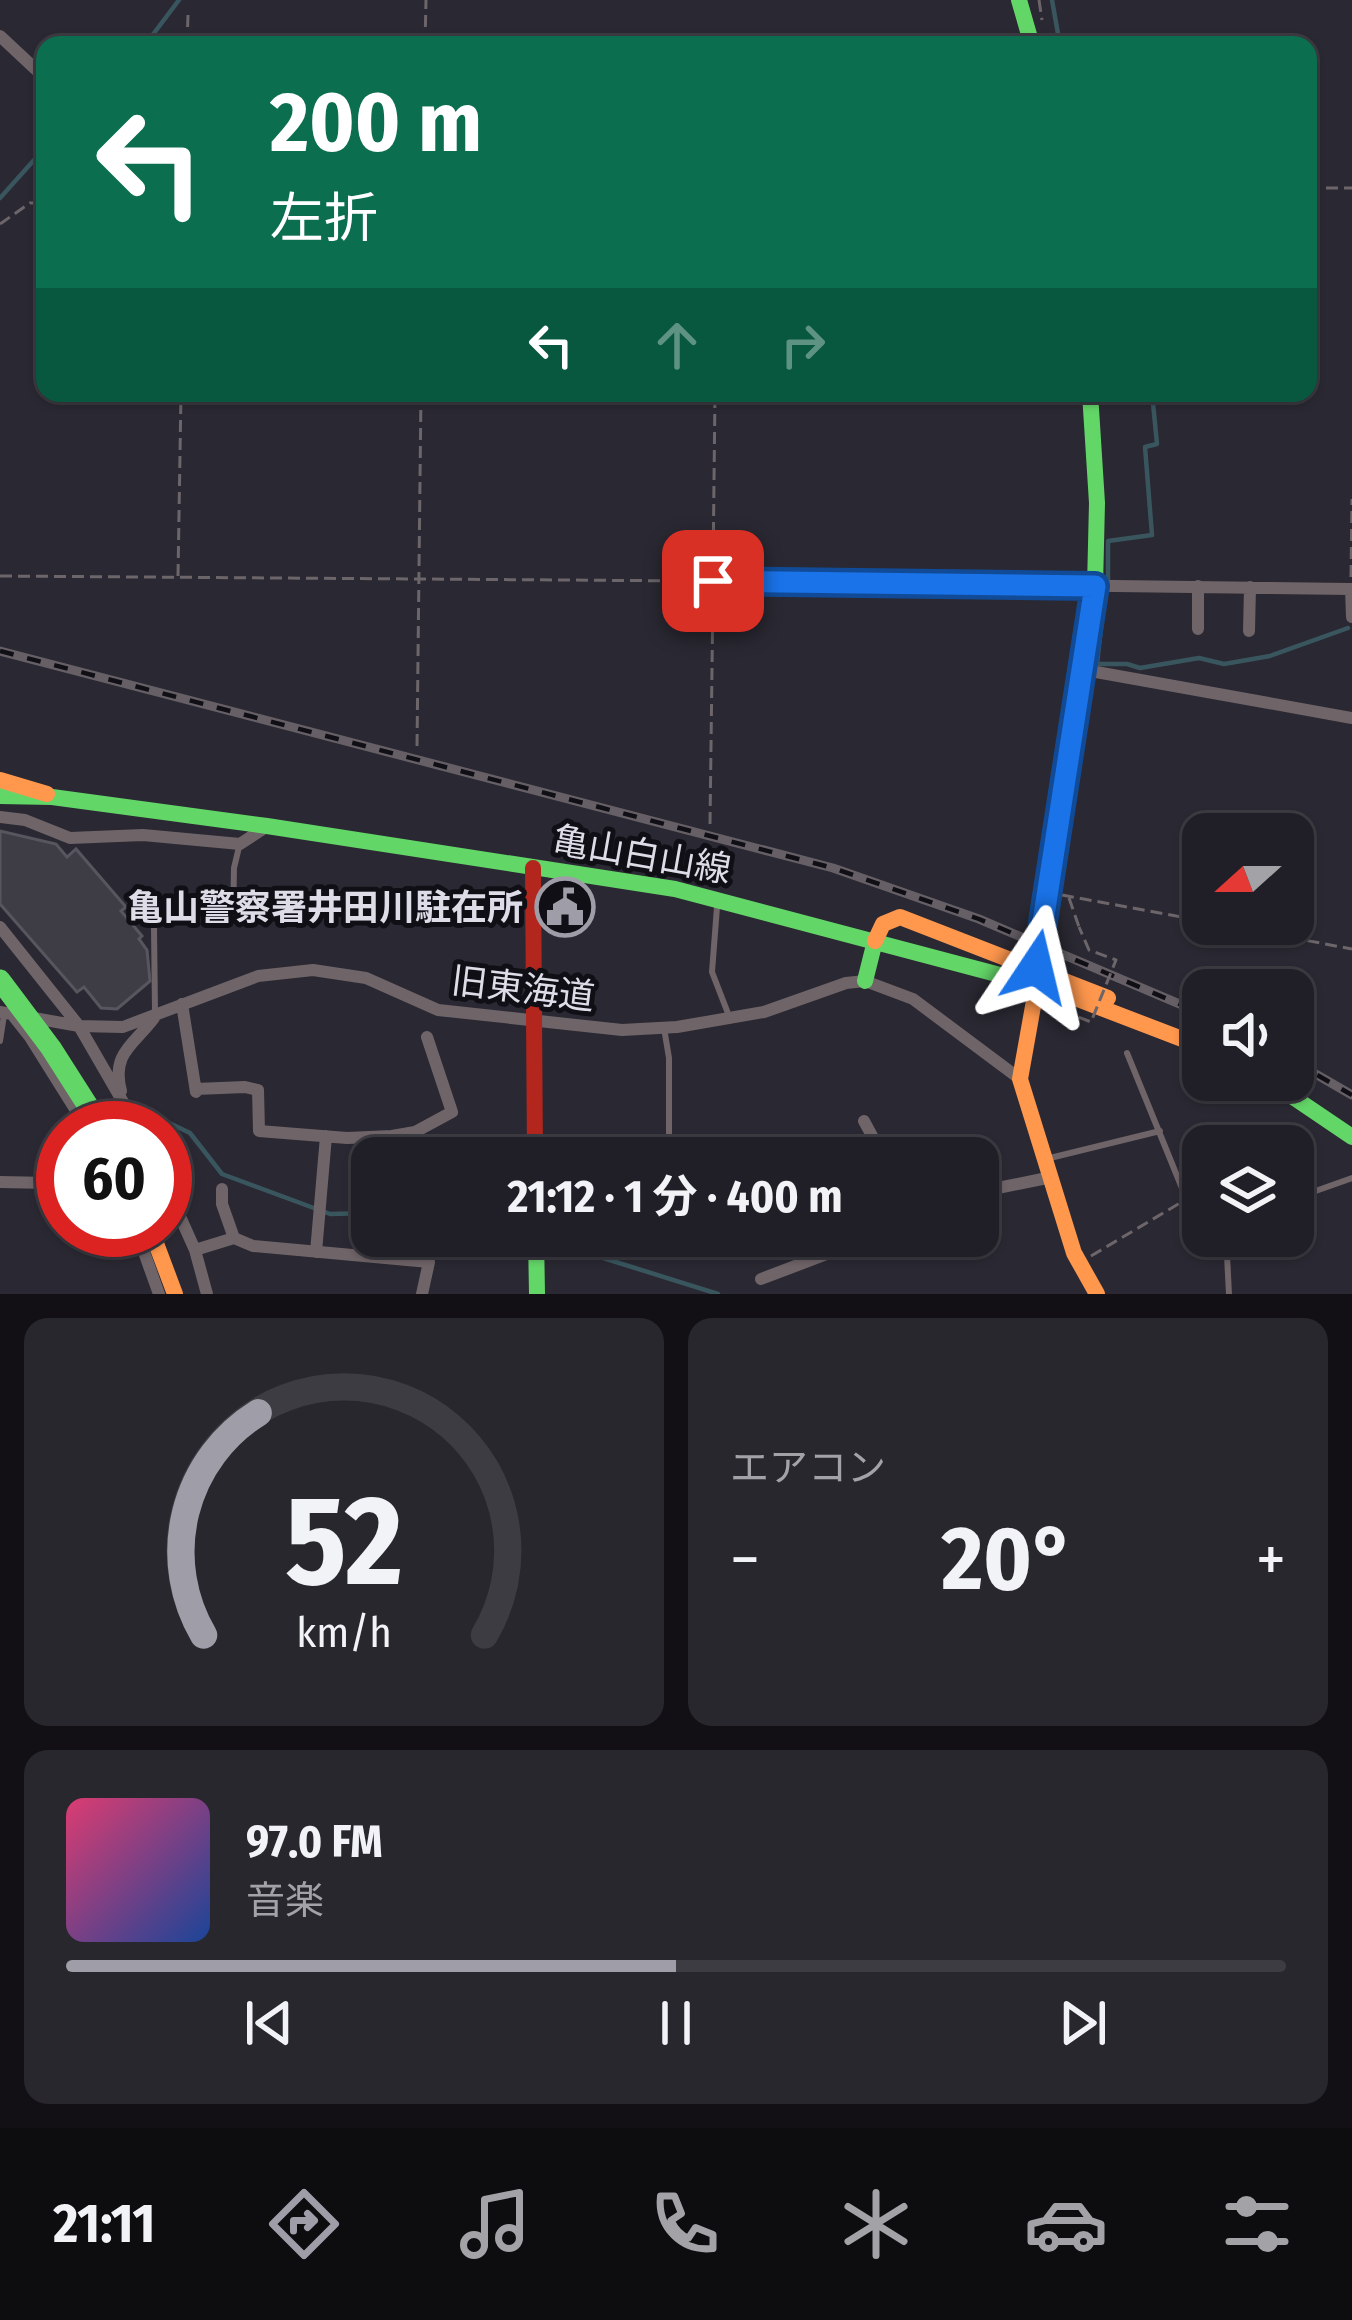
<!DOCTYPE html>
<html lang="ja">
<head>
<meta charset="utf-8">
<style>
  :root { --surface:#201e26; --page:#28272e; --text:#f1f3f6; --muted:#a2a2a7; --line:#3d3c43; --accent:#9f9da8 }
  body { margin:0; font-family:"Fira Sans Condensed","Noto Sans JP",sans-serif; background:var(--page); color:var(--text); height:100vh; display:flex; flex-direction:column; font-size:45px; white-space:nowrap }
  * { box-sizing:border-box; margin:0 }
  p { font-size:39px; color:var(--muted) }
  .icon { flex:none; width:66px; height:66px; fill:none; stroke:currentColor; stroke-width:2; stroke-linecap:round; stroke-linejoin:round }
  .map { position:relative; height:1294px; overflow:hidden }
  .details { display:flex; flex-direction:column; gap:24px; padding:24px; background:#121015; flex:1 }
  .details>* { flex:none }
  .hud { position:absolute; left:36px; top:36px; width:1281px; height:366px; border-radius:24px; box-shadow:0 3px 9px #0004,0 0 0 3px var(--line); background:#0b6e4f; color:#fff; overflow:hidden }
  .needle { width:78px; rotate:249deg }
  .tools { position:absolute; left:1182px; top:813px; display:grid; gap:24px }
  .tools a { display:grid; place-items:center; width:132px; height:132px; border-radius:24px; background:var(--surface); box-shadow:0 3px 9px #0004,0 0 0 3px var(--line); font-size:60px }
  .speed { position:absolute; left:36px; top:1101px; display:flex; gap:24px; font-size:60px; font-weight:700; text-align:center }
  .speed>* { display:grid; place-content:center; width:156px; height:156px; border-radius:50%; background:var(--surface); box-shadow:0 3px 9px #0004,0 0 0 3px var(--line); line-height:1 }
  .speed .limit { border:18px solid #d22; background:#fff; color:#111 }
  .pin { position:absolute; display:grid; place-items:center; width:102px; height:102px; color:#fff; margin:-51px; border-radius:24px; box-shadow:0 6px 18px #0006 }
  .me { position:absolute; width:132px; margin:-66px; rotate:10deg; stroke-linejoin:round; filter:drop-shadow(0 0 9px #0008) }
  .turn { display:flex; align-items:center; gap:42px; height:252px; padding:0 36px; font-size:54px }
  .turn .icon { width:156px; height:156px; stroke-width:2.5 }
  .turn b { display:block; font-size:84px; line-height:102px }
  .lanes { display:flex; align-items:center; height:114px; padding:0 36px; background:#0003; justify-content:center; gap:60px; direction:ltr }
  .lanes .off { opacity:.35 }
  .big { font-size:90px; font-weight:700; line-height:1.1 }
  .details .widget { flex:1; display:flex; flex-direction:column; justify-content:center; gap:18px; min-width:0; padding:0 42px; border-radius:24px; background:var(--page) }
  .details .dial { align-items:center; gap:0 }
  .dial svg { height:312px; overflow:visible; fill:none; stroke:var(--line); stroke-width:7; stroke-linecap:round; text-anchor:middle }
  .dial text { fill:var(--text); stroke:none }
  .song { display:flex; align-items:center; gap:36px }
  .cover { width:144px; height:144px; border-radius:18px; background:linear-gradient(135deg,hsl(340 70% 55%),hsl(220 70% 35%)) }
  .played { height:12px; border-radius:6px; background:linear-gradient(90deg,var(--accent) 50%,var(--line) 50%) }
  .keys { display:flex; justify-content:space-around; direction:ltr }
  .heat { display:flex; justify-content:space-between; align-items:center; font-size:66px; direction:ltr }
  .details .tiles { flex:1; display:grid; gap:24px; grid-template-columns:1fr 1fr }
  .widget:last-child { grid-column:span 2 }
  .trip { position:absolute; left:351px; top:1137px; width:648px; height:120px; border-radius:24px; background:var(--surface); box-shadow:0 3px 9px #0004,0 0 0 3px var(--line); font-weight:700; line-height:120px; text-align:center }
  .dock { display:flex; height:192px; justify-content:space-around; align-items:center; background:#0d0c0f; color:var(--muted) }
  .dock .icon { width:84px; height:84px }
  .dock .active { color:var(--accent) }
  .dock b { font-size:54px; color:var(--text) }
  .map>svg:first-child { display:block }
</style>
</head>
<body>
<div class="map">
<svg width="1352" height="1294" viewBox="0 0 1352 1294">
  <rect width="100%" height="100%" fill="#2a2832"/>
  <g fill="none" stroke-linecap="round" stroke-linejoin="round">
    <path stroke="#39565f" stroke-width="4.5" d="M1052,0L1060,45
      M145,45L179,0
      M0,198L43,150
      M1108,580V541L1152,535L1145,447L1157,444L1152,393
      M1105,592L1097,664H1127L1140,668L1199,658L1224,664L1270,656L1348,628
      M115,1128L149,1119L165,1121L190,1133L222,1174L330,1214L372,1213
      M564,1236L600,1257L718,1294"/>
  </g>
  <path fill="#3e3d45" stroke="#57555d" stroke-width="3" d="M0,831L56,844L67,857L76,849L126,907L121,911L142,936L139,939L147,950L150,981L117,1009L101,1008L84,987L77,992L0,904Z"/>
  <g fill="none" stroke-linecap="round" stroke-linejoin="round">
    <path stroke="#6c656a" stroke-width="3" stroke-dasharray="12 6" stroke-linecap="butt" d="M1039,0L1042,20
      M187,45L188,15
      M425,45L426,0
      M1308,188H1352
      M0,224L30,203H45
      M713,570L715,393
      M0,576L699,581
      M178,576L181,393
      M1351,577L1352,499
      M417,746L421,393
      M710,824L713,591
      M1062,895L1203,921
      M1069,898L1079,927
      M1219,924L1352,949
      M1091,1256L1180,1203"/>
    <path stroke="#6f6468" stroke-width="6" d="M717,907L712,972L729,1016
      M155,1012L154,927L161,921L233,919L234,868L239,847
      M664,1028L669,1058V1158
      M0,1041L4,1015
      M1127,1053L1186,1198L1203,1216
      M669,1140L789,1147L792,1158
      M1050,1158L1160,1131
      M1293,1199L1352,1178
      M1226,1236L1229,1294
      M429,1262L430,1236"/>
    <path stroke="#6f6468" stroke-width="12" d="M0,36L45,78
      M713,581L1351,589L1352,617
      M1198,629V586
      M1249,631L1250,587
      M1085,670L1352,718
      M0,817L25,820L70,838L143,835L240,844L266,827
      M0,927L79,1026L138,1128
      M182,1004L196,1092
      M0,1012L79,1026L123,1027L258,976L313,970L366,978L438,1010L622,1030L677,1027L764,1012L846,983L865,981L913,999L1020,1079
      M11,1013L30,1037L87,1128
      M196,1089L245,1087L258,1090L259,1131L347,1138L392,1136L415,1132L452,1112L427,1037
      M121,1091C111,1053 134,1045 154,1018
      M864,1121L884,1158
      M888,1158L940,1149L948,1158
      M0,1182L49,1183L63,1177
      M165,1183L195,1250L207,1294
      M222,1189V1204L234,1238
      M978,1192L1052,1177
      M136,1230L159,1294
      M195,1250L234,1238L253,1246L429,1262L422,1294
      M316,1252L326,1136
      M761,1279L853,1244L961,1242L959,1236"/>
    <path stroke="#63d668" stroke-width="16" d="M1019,0L1032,45
      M0,796L52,797L267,826L675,889L1049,988
      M1036,967L1095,586L1097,503L1090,393
      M865,981L875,941
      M1268,1080L1352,1137
      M536,1236L537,1294"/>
    <path stroke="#ff974d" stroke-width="16" d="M0,780L47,794
      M875,941L883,924L900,917L1108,998
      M1037,984L1020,1079L1074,1253L1097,1294
      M1049,988L1203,1047
      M151,1230L175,1294"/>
    <path stroke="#b3261e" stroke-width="16" d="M533,868L535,1158"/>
    <g stroke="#666066" stroke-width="9">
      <path id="rail" d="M0,651L833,868L979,919L1203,1014
        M1293,1061L1352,1095"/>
    </g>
    <use href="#rail" stroke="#100f16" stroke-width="4.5" stroke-dasharray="14" stroke-linecap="butt"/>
    <path stroke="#6c656a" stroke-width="3" stroke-dasharray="12 6" stroke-linecap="butt" d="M1045,1004L1091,1022L1116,960L1089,950L1079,927"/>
    <path stroke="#63d668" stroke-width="21" d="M0,980L51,1048L102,1128"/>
  </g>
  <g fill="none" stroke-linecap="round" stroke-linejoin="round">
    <g stroke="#114b97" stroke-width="30">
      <path id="route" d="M713,581L1095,586L1036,967"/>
    </g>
    <use href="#route" stroke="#1a73e8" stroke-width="21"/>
  </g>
  <defs>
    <g id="civic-ring" transform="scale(3)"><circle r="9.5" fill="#100f16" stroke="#9f9da8" stroke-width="1.5"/><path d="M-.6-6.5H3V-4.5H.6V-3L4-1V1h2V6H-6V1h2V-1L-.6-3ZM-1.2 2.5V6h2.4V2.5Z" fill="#9f9da8"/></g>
  </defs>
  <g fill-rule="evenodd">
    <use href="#civic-ring" x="565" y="907"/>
  </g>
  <g text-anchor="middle" stroke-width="10" stroke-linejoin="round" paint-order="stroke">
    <g font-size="36" fill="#dedce7" stroke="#100f16">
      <text transform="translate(642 854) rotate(10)" y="13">亀山白山線</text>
      <text transform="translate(523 988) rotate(7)" y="13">旧東海道</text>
    </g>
    <g font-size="36" font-weight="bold" fill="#dedce7" stroke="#100f16" text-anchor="end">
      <text x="523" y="920">亀山警察署井田川駐在所</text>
    </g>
  </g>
</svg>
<div class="tools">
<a><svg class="needle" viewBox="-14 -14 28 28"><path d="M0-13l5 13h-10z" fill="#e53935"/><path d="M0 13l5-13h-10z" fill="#a2a2a7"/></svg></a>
<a><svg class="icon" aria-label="sound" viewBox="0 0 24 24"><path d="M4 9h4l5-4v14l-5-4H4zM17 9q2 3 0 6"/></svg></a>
<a><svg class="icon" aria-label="layers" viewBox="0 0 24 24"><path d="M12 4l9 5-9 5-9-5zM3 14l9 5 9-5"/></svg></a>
</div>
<div class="speed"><div class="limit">60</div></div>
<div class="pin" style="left:713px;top:581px;background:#d93025"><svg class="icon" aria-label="arrive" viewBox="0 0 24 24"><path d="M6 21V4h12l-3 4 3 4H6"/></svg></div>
<svg class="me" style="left:1036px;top:967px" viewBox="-20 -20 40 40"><path d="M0-17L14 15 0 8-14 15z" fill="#1a73e8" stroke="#fff" stroke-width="4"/></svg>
<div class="trip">21:12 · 1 分 · 400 m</div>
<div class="hud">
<div class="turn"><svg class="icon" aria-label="left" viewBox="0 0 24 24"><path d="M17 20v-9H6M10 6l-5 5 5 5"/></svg><div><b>200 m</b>左折</div></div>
<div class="lanes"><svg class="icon" aria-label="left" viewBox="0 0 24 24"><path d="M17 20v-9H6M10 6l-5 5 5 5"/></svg><svg class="icon off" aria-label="ahead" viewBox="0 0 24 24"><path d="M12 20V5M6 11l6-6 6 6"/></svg><svg class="icon off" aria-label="right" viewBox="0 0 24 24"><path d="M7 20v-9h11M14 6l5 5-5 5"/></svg></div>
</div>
</div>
<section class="details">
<div class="tiles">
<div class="widget dial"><svg viewBox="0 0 100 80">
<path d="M14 69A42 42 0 1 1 86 69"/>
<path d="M14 69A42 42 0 0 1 28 12" stroke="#9f9da8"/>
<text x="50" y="56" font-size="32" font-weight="700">52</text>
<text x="50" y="72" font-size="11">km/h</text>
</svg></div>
<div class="widget"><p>エアコン</p>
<div class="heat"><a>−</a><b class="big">20°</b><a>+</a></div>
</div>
<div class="widget">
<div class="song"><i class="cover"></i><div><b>97.0 FM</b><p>音楽</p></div></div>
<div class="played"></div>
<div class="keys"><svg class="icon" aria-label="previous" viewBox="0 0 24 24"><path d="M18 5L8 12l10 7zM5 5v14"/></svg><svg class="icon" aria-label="pause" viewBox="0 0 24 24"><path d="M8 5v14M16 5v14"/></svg><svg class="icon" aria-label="next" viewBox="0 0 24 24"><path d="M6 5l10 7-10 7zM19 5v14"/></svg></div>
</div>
</div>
</section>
<nav class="dock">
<b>21:11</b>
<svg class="icon active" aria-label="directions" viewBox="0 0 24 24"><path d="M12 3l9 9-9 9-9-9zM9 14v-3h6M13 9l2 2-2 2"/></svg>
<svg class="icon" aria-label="music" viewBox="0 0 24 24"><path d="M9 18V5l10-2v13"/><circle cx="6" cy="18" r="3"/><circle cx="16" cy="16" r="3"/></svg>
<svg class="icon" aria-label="phone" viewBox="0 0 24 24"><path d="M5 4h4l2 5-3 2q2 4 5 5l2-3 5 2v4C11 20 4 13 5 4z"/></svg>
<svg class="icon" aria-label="climate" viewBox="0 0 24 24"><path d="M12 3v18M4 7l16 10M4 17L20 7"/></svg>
<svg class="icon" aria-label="car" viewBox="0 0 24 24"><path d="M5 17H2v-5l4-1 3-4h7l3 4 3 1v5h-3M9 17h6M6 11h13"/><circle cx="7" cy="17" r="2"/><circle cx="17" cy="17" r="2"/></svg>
<svg class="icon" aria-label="filters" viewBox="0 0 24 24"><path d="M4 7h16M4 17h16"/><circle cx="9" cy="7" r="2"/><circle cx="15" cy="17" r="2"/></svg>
</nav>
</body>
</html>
